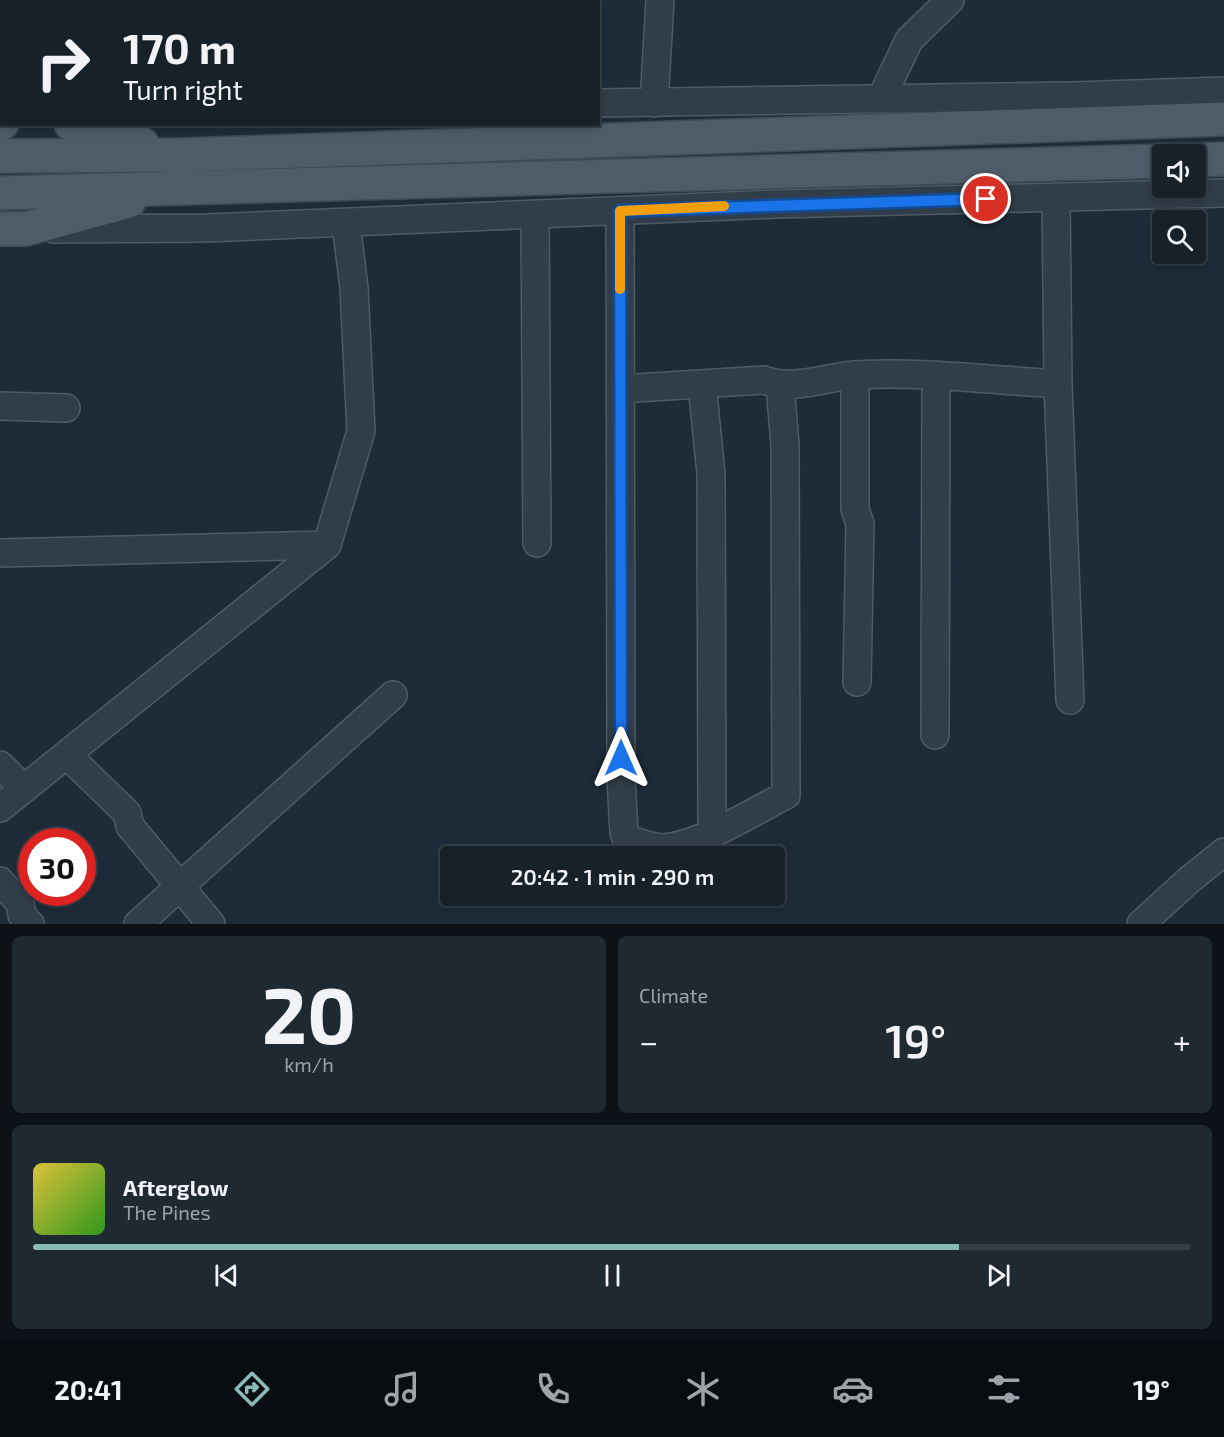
<!DOCTYPE html>
<html lang="en">
<head>
<meta charset="utf-8">
<style>
  :root { --surface:#16212a; --page:#1f2932; --text:#f1f3f6; --muted:#9ea3a8; --line:#353e47; --accent:#8bbbb9 }
  body { margin:0; font-family:"Exo 2",sans-serif; background:var(--page); color:var(--text); height:100vh; display:flex; flex-direction:column; font-size:22px; white-space:nowrap }
  * { box-sizing:border-box; margin:0 }
  p { font-size:20px; color:var(--muted) }
  .icon { flex:none; width:33px; height:33px; fill:none; stroke:currentColor; stroke-width:2; stroke-linecap:round; stroke-linejoin:round }
  .map { position:relative; height:924px; overflow:hidden }
  .drawer { display:flex; flex-direction:column; gap:12px; padding:12px; background:#0c1217; flex:1 }
  .drawer>* { flex:none }
  .hud { position:absolute; left:0px; top:0px; width:600px; height:126px; box-shadow:0 3px 9px #0003,0 0 0 2px var(--line); background:#16212a; color:var(--text); overflow:hidden }
  .buttons { position:absolute; left:1152px; top:144px; display:grid; gap:12px }
  .buttons a { display:grid; place-items:center; width:54px; height:54px; border-radius:6px; background:var(--surface); box-shadow:0 3px 9px #0003,0 0 0 2px var(--line); font-size:30px }
  .speed { position:absolute; left:18px; top:828px; display:flex; gap:12px; font-size:30px; font-weight:700; text-align:center }
  .speed>* { display:grid; place-content:center; width:78px; height:78px; border-radius:50%; background:var(--surface); box-shadow:0 3px 9px #0003,0 0 0 2px var(--line); line-height:1 }
  .speed .limit { border:9px solid #d22; background:#fff; color:#111 }
  .pin { position:absolute; display:grid; place-items:center; width:51px; height:51px; color:#fff; margin:-26px; border:3px solid #fff; border-radius:50%; box-shadow:0 2px 6px #0007 }
  .me { position:absolute; width:66px; margin:-33px; rotate:0deg; stroke-linejoin:round; filter:drop-shadow(0 0 4px #0008) }
  .turn { display:flex; align-items:center; gap:21px; height:126px; padding:0 24px; font-size:27px }
  .turn .icon { width:78px; height:78px; stroke-width:2.5 }
  .turn b { display:block; font-size:42px; line-height:51px }
  .big { font-size:45px; font-weight:600; line-height:1.1 }
  .drawer .card { flex:1; display:flex; flex-direction:column; justify-content:center; gap:9px; min-width:0; padding:0 21px; border-radius:9px; background:var(--page) }
  .drawer .dial { align-items:center; gap:0 }
  .dial b { font-size:78px; line-height:1 }
  .song { display:flex; align-items:center; gap:18px }
  .cover { width:72px; height:72px; border-radius:9px; background:linear-gradient(135deg,hsl(50 70% 55%),hsl(110 70% 35%)) }
  .played { height:6px; border-radius:3px; background:linear-gradient(90deg,var(--accent) 80%,var(--line) 80%) }
  .keys { display:flex; justify-content:space-around; direction:ltr }
  .heat { display:flex; justify-content:space-between; align-items:center; font-size:33px; direction:ltr }
  .drawer .tiles { flex:1; display:grid; gap:12px; grid-template-columns:1fr 1fr }
  .card:last-child { grid-column:span 2 }
  .trip { position:absolute; left:440px; top:846px; width:345px; height:60px; border-radius:6px; background:var(--surface); box-shadow:0 3px 9px #0003,0 0 0 2px var(--line); font-weight:600; line-height:60px; text-align:center }
  .menu { display:flex; height:96px; justify-content:space-around; align-items:center; background:#090d11; color:var(--muted) }
  .menu .icon { width:42px; height:42px }
  .menu .on { color:var(--accent) }
  .menu b { font-size:27px; color:var(--text) }
  .map>svg:first-child { display:block }
</style>
</head>
<body>
<div class="map">
<svg width="1224" height="924" viewBox="0 0 1224 924">
  <rect width="100%" height="100%" fill="#1d2c38"/>
  <g fill="none" stroke-linecap="round" stroke-linejoin="round">
    <g stroke="#4e5b66" stroke-width="30">
      <path id="minor" d="M881,99L909,40L950,0
        M598,103L1073,96L1224,91
        M654,103L660,0
        M1056,197L1058,384L1070,700
        M620,211L621,779L624,832L626,838C639,843 657,850 671,847C705,842 755,811 786,795L785,444L780,386
        M535,215L537,543
        M54,229L207,228L778,204L1224,193
        M855,375V509L860,524L857,682
        M702,384L711,474L712,834
        M620,389L764,380C794,391 825,377 855,375C922,371 991,380 1058,384
        M0,406L66,408
        M327,545L361,431L354,288L346,223
        M0,553L327,545L0,808
        M935,735L936,376
        M67,755L127,813L130,826L211,924
        M0,765L24,789
        M0,881L20,903L22,915L30,924
        M138,924L393,695
        M1141,924L1189,880L1224,852"/>
    </g>
    <g stroke="#3d4954" stroke-width="36">
      <path id="major" d="M0,123H2
        M71,124L142,144
        M0,156L181,155L1224,119
        M1196,160L1224,159
        M0,193L1162,161
        M0,229H26L129,201"/>
    </g>
    <use href="#minor" stroke="#313d48" stroke-width="27"/>
    <use href="#major" stroke="#4e5c69" stroke-width="33"/>
  </g>
  <g fill="none" stroke-linecap="round" stroke-linejoin="round">
    <g stroke="#114b97" stroke-width="15">
      <path id="route" d="M621,758L620,211L986,199"/>
    </g>
    <use href="#route" stroke="#1a73e8" stroke-width="10"/>
    <path stroke="#f59e0b" stroke-width="10" d="M620,289V211L724,206"/>
  </g>
</svg>
<div class="buttons">
<a><svg class="icon" aria-label="sound" viewBox="0 0 24 24"><path d="M4 9h4l5-4v14l-5-4H4zM17 9q2 3 0 6"/></svg></a>
<a><svg class="icon" aria-label="search" viewBox="0 0 24 24"><circle cx="10" cy="10" r="6"/><path d="M15 15l6 6"/></svg></a>
</div>
<div class="speed"><div class="limit">30</div></div>
<div class="pin" style="left:986px;top:199px;background:#d93025"><svg class="icon" aria-label="arrive" viewBox="0 0 24 24"><path d="M6 21V4h12l-3 4 3 4H6"/></svg></div>
<svg class="me" style="left:621px;top:758px" viewBox="-20 -20 40 40"><path d="M0-17L14 15 0 8-14 15z" fill="#1a73e8" stroke="#fff" stroke-width="4"/></svg>
<div class="trip">20:42 · 1 min · 290 m</div>
<div class="hud">
<div class="turn"><svg class="icon" aria-label="right" viewBox="0 0 24 24"><path d="M7 20v-9h11M14 6l5 5-5 5"/></svg><div><b>170 m</b>Turn right</div></div>
</div>
</div>
<section class="drawer">
<div class="tiles">
<div class="card dial"><b>20</b><p>km/h</p></div>
<div class="card"><p>Climate</p>
<div class="heat"><a>−</a><b class="big">19°</b><a>+</a></div>
</div>
<div class="card">
<div class="song"><i class="cover"></i><div><b>Afterglow</b><p>The Pines</p></div></div>
<div class="played"></div>
<div class="keys"><svg class="icon" aria-label="previous" viewBox="0 0 24 24"><path d="M18 5L8 12l10 7zM5 5v14"/></svg><svg class="icon" aria-label="pause" viewBox="0 0 24 24"><path d="M8 5v14M16 5v14"/></svg><svg class="icon" aria-label="next" viewBox="0 0 24 24"><path d="M6 5l10 7-10 7zM19 5v14"/></svg></div>
</div>
</div>
</section>
<nav class="menu">
<b>20:41</b>
<svg class="icon on" aria-label="directions" viewBox="0 0 24 24"><path d="M12 3l9 9-9 9-9-9zM9 14v-3h6M13 9l2 2-2 2"/></svg>
<svg class="icon" aria-label="music" viewBox="0 0 24 24"><path d="M9 18V5l10-2v13"/><circle cx="6" cy="18" r="3"/><circle cx="16" cy="16" r="3"/></svg>
<svg class="icon" aria-label="phone" viewBox="0 0 24 24"><path d="M5 4h4l2 5-3 2q2 4 5 5l2-3 5 2v4C11 20 4 13 5 4z"/></svg>
<svg class="icon" aria-label="climate" viewBox="0 0 24 24"><path d="M12 3v18M4 7l16 10M4 17L20 7"/></svg>
<svg class="icon" aria-label="car" viewBox="0 0 24 24"><path d="M5 17H2v-5l4-1 3-4h7l3 4 3 1v5h-3M9 17h6M6 11h13"/><circle cx="7" cy="17" r="2"/><circle cx="17" cy="17" r="2"/></svg>
<svg class="icon" aria-label="filters" viewBox="0 0 24 24"><path d="M4 7h16M4 17h16"/><circle cx="9" cy="7" r="2"/><circle cx="15" cy="17" r="2"/></svg>
<b>19°</b>
</nav>
</body>
</html>
